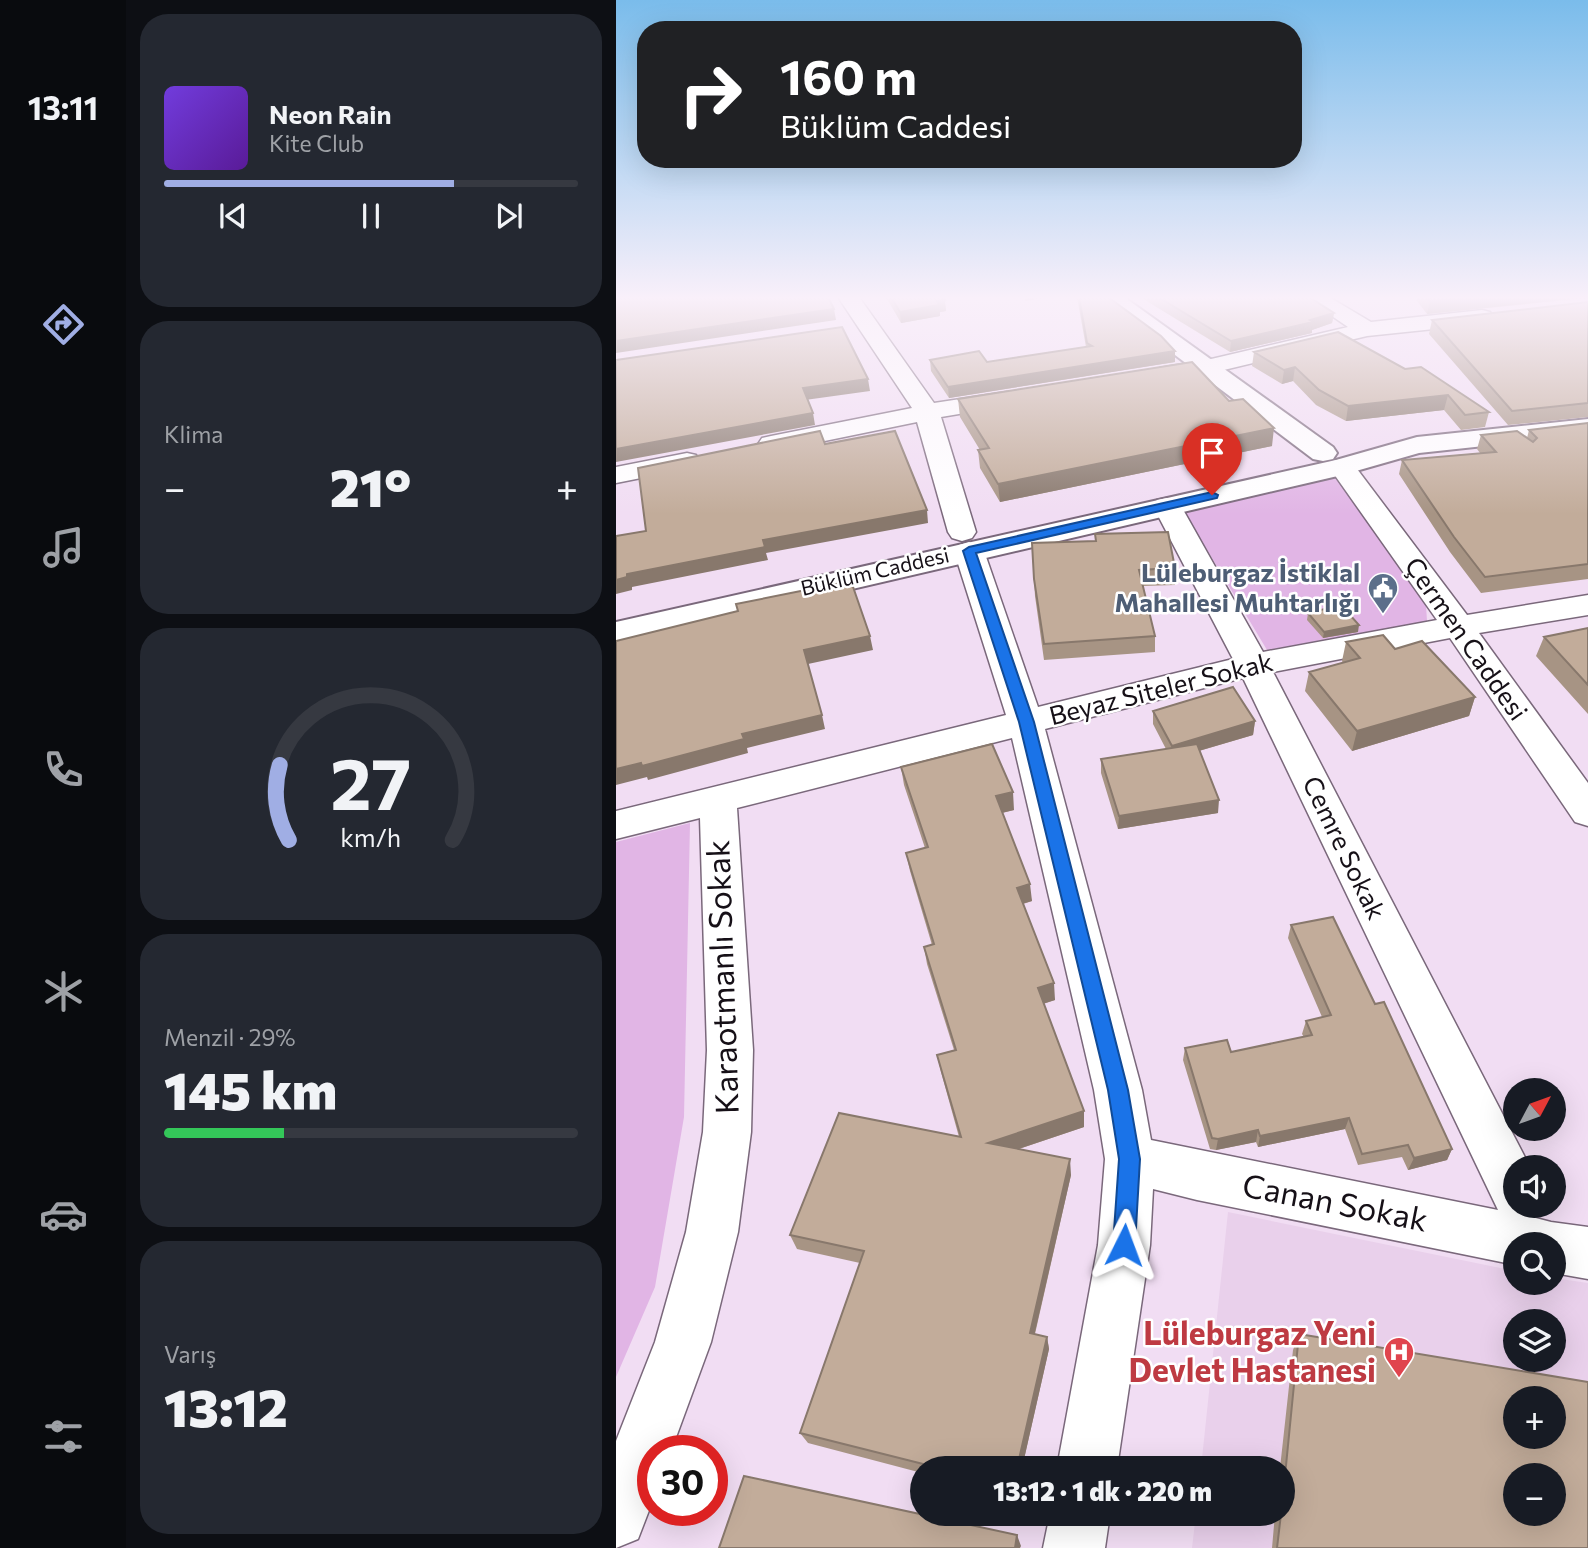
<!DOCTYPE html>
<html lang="tr">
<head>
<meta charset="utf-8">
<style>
  :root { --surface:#171b24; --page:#242831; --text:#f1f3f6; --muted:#9ea1a6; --line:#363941; --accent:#a0aee4 }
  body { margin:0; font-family:Commissioner,sans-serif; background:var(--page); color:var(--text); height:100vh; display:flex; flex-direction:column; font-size:26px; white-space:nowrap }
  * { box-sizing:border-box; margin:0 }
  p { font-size:23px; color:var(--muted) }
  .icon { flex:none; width:38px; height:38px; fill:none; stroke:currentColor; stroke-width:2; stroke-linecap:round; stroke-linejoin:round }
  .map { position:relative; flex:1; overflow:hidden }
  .panel { display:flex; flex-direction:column; gap:14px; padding:14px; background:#0d0f14; width:490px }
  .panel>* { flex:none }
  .hud { position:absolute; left:21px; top:21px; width:665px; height:147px; border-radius:28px; box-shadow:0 7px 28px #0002; background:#202124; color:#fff; overflow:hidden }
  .needle { width:46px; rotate:49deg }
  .buttons { position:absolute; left:887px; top:1078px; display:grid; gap:14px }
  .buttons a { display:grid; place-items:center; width:63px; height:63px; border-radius:50%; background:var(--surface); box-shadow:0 7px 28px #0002; font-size:35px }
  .speed { position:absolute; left:21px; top:1435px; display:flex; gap:14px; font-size:35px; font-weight:700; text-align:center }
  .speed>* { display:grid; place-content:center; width:91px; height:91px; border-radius:50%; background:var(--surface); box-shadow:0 7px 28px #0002; line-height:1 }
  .speed .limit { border:10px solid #d22; background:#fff; color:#111 }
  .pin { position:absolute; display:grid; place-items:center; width:60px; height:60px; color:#fff; margin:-72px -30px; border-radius:50% 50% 50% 0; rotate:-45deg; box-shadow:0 0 7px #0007 }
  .pin .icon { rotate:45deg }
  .me { position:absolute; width:77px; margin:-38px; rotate:3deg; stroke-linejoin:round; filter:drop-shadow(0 0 5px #0008) }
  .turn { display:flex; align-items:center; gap:24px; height:147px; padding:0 28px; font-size:32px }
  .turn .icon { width:91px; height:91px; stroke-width:2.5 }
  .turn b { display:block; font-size:49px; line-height:60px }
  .big { font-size:52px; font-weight:800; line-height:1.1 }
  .panel .card { flex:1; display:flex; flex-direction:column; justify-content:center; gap:10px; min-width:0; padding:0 24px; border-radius:28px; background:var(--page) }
  .panel .dial { align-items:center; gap:0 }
  .dial svg { height:182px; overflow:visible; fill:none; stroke:var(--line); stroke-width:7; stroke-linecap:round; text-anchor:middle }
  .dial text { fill:var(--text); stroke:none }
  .song { display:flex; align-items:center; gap:21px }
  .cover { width:84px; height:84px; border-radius:10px; background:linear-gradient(135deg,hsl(260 70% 55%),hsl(270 70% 35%)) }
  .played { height:7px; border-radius:4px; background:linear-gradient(90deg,var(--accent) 70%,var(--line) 70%) }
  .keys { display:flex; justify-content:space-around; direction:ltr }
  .heat { display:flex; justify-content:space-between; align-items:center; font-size:38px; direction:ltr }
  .charge { height:10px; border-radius:5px; background:linear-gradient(90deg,#34c759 29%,var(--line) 0) }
  .trip { position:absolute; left:294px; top:1456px; width:385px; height:70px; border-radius:35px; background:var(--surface); box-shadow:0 7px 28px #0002; font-weight:800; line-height:70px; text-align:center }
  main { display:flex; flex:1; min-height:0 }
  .tabs { display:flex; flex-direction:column; width:126px; justify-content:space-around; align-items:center; background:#090b0e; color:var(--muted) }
  .tabs .icon { width:49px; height:49px }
  .tabs .active { color:var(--accent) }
  .tabs b { font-size:32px; color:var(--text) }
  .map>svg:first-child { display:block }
</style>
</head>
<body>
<main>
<nav class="tabs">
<b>13:11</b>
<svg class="icon active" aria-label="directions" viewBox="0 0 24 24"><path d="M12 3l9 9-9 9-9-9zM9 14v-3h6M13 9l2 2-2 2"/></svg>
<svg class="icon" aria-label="music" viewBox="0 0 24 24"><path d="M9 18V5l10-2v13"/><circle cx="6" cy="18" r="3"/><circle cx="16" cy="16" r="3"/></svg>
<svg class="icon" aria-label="phone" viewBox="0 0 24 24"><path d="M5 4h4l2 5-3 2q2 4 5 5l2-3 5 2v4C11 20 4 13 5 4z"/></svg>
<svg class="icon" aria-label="climate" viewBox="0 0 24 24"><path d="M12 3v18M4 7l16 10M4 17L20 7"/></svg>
<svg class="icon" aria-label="car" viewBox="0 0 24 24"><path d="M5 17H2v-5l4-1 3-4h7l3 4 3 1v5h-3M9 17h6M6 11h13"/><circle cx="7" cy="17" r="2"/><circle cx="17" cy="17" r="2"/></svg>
<svg class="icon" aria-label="filters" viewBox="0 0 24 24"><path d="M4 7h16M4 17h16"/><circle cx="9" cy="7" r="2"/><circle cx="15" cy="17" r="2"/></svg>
</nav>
<section class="panel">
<div class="card">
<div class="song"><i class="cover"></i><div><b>Neon Rain</b><p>Kite Club</p></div></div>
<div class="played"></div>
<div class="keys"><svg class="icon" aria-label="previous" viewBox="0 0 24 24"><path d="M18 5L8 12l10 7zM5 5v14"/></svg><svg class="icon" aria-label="pause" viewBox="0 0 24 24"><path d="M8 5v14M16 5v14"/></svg><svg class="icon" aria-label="next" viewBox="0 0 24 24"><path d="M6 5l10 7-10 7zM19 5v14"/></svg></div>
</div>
<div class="card"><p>Klima</p>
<div class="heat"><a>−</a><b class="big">21°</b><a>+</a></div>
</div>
<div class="card dial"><svg viewBox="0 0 100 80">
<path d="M14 69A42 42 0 1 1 86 69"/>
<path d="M14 69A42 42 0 0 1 10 36" stroke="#a0aee4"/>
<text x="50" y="56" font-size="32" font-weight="700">27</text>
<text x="50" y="72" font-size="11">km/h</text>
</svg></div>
<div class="card"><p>Menzil · 29%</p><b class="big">145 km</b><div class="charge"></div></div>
<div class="card"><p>Varış</p><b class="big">13:12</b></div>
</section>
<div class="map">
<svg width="972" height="1548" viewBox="0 0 972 1548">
  <rect width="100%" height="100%" fill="#f1ddf3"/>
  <path fill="#e9d0eb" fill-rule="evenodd" d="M612,1212L899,1271L900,1283H938V1278L972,1283V1548H576L580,1514H667V1468H585ZM900,1321H938V1360H900ZM900,1398H938V1437H900ZM900,1475H938V1514H900Z"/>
  <path fill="#e1b5e5" d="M718,475L810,605L811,621L651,650L566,508Z
    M74,823L68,1117L39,1287L0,1377V842Z"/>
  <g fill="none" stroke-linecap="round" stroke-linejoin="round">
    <g stroke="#7a687b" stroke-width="3">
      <path id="minor" d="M222,297H243L318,403L391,392L400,394L403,399L400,404L391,406L325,417L360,532L356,538L346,541L336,538L332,532L301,422L155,452L146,450L142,444L146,438L155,436L296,408Z
        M688,297H713L755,322L866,310L874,312L877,317L874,322L866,324L751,336L591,374L552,380L544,378L540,373L544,368L591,360L732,327Z
        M71,453L80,455L84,461L80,467L0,483V467Z
        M726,459L735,461L851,615L972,595V615L863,633L972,783V826L959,822L834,638L657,672L914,1167H900V1206H920L918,1211L908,1215L935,1222L972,1227V1279L938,1273V1244H900V1265L581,1200L537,1189L534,1245L501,1468H441L482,1245L489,1159L478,1090L396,738L121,808L137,1050L135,1132L122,1232L95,1342L55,1451H37V1500L22,1539L0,1548V1441L39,1342L70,1232L87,1132L91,1050L84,818L0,839V811L390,715L338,551L343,545L353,542L363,545L368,551L422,707L617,659L537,506L541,500L551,498L561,500L565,506L647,652L821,620L713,467L717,461ZM627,678L882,1210L535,1140L526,1090L429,729Z
        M434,1514H494L489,1548H427Z"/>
    </g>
    <g stroke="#7a687b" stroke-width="4">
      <path id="tertiary" d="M482,297H508L717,447L721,453L717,459L707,461L697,459Z"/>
    </g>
    <g stroke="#7a687b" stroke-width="4">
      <path id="secondary" d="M972,419V435L803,453L726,475L0,644V622L720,460L801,437Z"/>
    </g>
    <use href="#minor" fill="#fff" fill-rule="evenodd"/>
    <use href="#tertiary" fill="#fff" fill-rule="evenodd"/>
    <use href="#secondary" fill="#fff" fill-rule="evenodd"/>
  </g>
  <path fill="#a79484" d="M270,297H328L330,311L324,312V316L285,323Z
    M461,297H492L559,351V362L333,398L315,371L314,360L371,362L470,347Z
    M524,297H693L718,313L716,323L696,330V333L614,352Z
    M798,297H972V298L811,314Z
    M972,302V417L892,425L813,334L816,320Z
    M638,352L789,369L873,412L869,427L845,430L828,410L730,421L700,405L677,381L666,384L636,366Z
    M342,399L613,401L656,446L384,502L364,468L362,450H364L344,417Z
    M972,423V579L865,593L834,552L783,474L786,460L864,453L861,449L865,435L911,438L913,430Z
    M479,534L559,568V585L527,586L539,636V652L428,660L419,596L416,543L479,541Z
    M692,613L742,632L707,638L691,620Z
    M972,628V714L920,656L928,637Z
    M730,642L779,649L859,697L853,716L736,751L689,691L693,672L727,663L726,661Z
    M537,711L639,721L637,735L583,751L602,813L502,829L485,773V759L550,749L537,724Z
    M285,767L398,810L386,813L416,901L407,904L439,1000L427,1004L468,1111V1127L403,1149L455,1175L419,1334L431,1337L433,1349L406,1468H306V1473L192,1443L184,1433L244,1263L181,1249L174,1235L343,1137L325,1072L321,1055L338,1050L311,964L308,947L316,945L294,871L290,853L309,848L288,785Z
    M675,925L759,1004L836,1149L831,1160L792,1170L786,1157L742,1165L729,1129L642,1147L640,1142L600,1150L594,1149L567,1060L569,1048L615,1052L688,1037L686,1034L690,1021L706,1017L672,938Z
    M683,1334L972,1548H656L659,1514H667V1468H664L677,1350Z"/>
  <path fill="#88786c" d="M409,297H433L409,301Z
    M847,297H972L811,314L814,301Z
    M329,300L330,311L324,312V316L285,323L284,312Z
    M218,309L220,320L0,353V341Z
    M718,313L716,323L696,330V333L614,352L615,341L694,320Z
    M559,351V362L333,398L332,387Z
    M679,367L677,381L666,384L668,370Z
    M252,379L254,391L189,400L187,388Z
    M832,395L828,410L730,421L732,406Z
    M197,413L199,425L0,462V449Z
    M658,428L656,446L384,502L382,484Z
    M311,510L312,523L150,553L152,560L16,587V590L0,594V580L11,574L147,540Z
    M743,625L742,632L707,638L708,632Z
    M254,636L257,650L192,664L188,650Z
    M859,697L853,716L736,751L741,731Z
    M206,715L209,729L131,748L132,753L32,780L31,777L0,785V769L126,734Z
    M639,721L637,735L555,759L556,746Z
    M397,792L398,810L381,814L380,796Z
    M603,800L602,813L502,829L503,816Z
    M414,884L416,901L402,905L401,888Z
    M438,983L439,1000L423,1005L422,988Z
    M468,1111V1127L375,1158L372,1143Z
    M733,1118L729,1129L642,1147L644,1136Z
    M642,1130L640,1142L600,1150L602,1139Z
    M836,1149L831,1160L792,1170L798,1158Z
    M454,1159L455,1175L416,1345L414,1333Z
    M431,1337L433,1349L406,1468H401Z
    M401,1535L405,1546L404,1548H399Z"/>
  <path fill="#c2ac9a" stroke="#88786c" stroke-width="2" fill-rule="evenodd" d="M0,297H212L218,309L0,341Z
    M275,297H328L329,300L321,301L323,305L284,312Z
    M463,297H492L545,336L559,351L332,387L314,360L363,351L371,362L476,346L471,343Z
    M542,297H693L718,313L694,320L697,322L615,341Z
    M811,297H847L814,301Z
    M972,302V403L896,411L816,320Z
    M226,327L252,379L187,388L197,413L0,449V360Z
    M722,332L789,369L805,367L873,412L849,415L832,395L732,406L703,390L679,367L668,370L638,352Z
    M576,362L613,401L627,399L658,428L382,484L362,450L373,448L342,399Z
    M972,423V564L869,577L838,537L786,460L880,452L865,435L901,431L917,442L921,438L913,430Z
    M204,431L209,444L279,431L311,510L147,540L149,547L11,574V577L0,580V536L30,531L22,468Z
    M552,532L559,568L523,570L539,636L428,644L418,579L416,543L480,541L479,534Z
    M235,581L254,636L188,650L206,715L126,734L128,739L26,766L25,763L0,769V641L122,611L120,604Z
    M725,605L743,625L708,632L692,613Z
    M972,628V685L928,637Z
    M767,635L779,649L806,641L859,697L741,731L693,672L744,658L730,642Z
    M617,687L639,721L556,746L537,711Z
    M376,744L397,792L380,796L414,884L401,888L438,983L422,988L468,1111L372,1143L454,1159L414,1333L431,1337L401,1468H323L184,1433L248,1251L174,1235L223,1113L345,1137L321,1055L340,1050L308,947L318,944L290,853L312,847L285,767Z
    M581,744L603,800L503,816L485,759Z
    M717,917L759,1004L768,1002L836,1149L798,1158L792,1145L746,1154L733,1118L644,1136L642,1130L602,1139L596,1138L569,1048L611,1040L615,1052L696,1035L690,1021L715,1015L675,925Z
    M683,1334L972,1382V1548H661L665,1514H667V1496ZM900,1398H938V1437H900ZM900,1475H938V1514H900Z
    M128,1476L401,1535L399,1548H103Z"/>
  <linearGradient id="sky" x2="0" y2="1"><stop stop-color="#7abceb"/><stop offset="0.58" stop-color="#f9f0fa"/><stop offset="1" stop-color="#f9f0fa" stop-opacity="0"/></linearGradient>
  <rect width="972" height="514" fill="url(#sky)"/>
  <path fill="#1a73e8" stroke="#114b97" stroke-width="2" d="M596,492L602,495L601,498L360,553L418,722L512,1090L524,1159L519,1245L516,1253L508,1256L500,1253L497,1245L503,1159L492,1090L403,722L347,551L353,547Z"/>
  <defs>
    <g id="civic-pin" transform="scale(1.575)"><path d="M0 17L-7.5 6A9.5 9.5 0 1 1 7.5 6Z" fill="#5c6f8a" stroke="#fff"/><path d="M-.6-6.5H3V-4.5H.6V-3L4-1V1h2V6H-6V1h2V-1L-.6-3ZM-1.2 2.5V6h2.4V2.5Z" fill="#fff"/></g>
    <g id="hospital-pin" transform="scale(1.575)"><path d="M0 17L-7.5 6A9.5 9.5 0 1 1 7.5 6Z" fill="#e0444e" stroke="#fff"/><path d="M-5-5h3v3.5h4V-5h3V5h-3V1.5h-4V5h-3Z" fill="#fff"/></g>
  </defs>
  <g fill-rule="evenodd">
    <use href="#civic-pin" x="767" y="588"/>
    <use href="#hospital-pin" x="783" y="1352"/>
  </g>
  <g text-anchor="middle" stroke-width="5" stroke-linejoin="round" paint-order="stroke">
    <g font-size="21" fill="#161017" stroke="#fff">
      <text transform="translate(259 572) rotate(-13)" y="7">Büklüm Caddesi</text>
    </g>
    <g font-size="26" font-weight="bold" fill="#4e5e75" stroke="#fff" text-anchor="end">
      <text x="744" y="582">Lüleburgaz İstiklal<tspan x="744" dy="30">Mahallesi Muhtarlığı</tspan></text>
    </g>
    <g font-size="26" fill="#161017" stroke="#fff">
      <text transform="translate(850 639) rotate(55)" y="9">Çermen Caddesi</text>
      <text transform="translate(545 689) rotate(-14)" y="9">Beyaz Siteler Sokak</text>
      <text transform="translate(728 848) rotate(64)" y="9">Cemre Sokak</text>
    </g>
    <g font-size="32" fill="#161017" stroke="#fff">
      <text transform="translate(107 977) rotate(-92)" y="11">Karaotmanlı Sokak</text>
      <text transform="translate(719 1203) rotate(11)" y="11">Canan Sokak</text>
    </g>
    <g font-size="32" font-weight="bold" fill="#be3a42" stroke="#fff" text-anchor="end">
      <text x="760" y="1345">Lüleburgaz Yeni<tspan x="760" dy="37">Devlet Hastanesi</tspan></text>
    </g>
  </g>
</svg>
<div class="buttons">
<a><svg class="needle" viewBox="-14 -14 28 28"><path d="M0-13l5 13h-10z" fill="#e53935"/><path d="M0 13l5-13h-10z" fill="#9ea1a6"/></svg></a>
<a><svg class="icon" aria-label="sound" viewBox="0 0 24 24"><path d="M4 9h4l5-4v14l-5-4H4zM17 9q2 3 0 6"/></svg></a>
<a><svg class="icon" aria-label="search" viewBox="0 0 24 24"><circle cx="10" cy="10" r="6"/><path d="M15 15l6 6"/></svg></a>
<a><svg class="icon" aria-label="layers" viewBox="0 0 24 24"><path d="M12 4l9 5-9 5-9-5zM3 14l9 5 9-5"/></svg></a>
<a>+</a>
<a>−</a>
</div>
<div class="speed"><div class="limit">30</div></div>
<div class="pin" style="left:596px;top:495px;background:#d93025"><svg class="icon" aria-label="arrive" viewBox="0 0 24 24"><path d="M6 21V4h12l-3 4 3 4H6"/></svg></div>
<svg class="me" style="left:508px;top:1245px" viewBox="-20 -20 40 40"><path d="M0-17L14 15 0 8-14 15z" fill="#1a73e8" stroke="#fff" stroke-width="4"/></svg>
<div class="trip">13:12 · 1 dk · 220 m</div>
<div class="hud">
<div class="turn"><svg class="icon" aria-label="right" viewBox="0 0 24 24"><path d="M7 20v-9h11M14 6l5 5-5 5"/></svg><div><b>160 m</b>Büklüm Caddesi</div></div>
</div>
</div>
</main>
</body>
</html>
